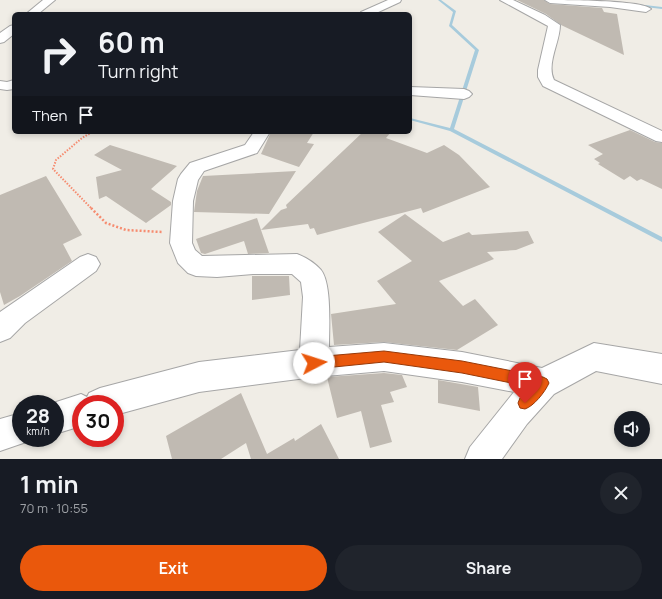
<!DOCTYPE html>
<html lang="en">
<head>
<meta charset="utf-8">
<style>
  :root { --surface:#171b24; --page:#20242c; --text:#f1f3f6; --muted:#9ea1a6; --accent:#ea580c }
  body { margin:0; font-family:Manrope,sans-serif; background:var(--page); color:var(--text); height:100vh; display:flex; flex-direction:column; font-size:15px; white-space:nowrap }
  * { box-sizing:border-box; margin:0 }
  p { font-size:13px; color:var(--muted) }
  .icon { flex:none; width:22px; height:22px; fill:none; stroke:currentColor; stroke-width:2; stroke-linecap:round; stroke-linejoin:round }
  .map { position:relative; height:459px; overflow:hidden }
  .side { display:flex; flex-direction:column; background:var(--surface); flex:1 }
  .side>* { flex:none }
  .top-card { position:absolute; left:12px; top:12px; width:400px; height:122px; border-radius:6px; box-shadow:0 2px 6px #0003; background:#171b24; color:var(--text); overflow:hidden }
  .controls { position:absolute; left:614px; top:411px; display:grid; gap:8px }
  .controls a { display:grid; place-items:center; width:36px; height:36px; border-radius:50%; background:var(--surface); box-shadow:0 2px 6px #0003; font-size:20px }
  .speed { position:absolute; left:12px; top:395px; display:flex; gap:8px; font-size:20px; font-weight:700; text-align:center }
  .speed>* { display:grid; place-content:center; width:52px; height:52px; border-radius:50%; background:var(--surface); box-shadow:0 2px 6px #0003; line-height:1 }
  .speed small { font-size:10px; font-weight:400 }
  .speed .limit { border:6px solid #d22; background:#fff; color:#111 }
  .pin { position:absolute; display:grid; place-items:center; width:34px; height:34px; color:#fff; margin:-41px -17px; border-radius:50% 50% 50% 0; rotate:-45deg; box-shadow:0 0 4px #0007 }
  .pin .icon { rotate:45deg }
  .me { position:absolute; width:44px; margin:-22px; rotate:85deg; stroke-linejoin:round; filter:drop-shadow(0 0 3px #0008) }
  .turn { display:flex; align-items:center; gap:14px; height:84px; padding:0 20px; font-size:18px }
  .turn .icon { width:52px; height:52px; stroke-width:2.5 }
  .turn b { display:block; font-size:28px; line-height:34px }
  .then { display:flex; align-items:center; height:38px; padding:0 20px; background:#0003; gap:8px; font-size:15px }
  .round { display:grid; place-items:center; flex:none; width:42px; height:42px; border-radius:21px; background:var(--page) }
  .head { display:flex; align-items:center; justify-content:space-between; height:68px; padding:0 20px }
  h1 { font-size:24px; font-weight:700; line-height:30px }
  .cta { display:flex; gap:8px; margin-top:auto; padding:8px 20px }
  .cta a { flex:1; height:46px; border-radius:24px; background:var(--accent); color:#fff; font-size:16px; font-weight:700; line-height:46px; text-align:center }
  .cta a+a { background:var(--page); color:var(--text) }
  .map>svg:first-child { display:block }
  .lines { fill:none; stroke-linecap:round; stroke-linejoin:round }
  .stream { fill:#a7cbdc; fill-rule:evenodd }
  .building { fill:#c0bab2 }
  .minor-casing { stroke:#a6a6a6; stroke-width:2 }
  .path-far1 { stroke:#f68c70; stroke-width:2; stroke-dasharray:1.5 1.5; stroke-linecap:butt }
  .path { stroke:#f68c70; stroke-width:2.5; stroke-dasharray:2 2; stroke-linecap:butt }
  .minor { fill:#fff; fill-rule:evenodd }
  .route { fill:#ea580c; stroke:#983908 }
</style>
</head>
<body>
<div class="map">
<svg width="662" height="459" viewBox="0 0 662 459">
  <rect width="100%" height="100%" fill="#f0ede6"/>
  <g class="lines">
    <path class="stream" d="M438,0H441L456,11L452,25L479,50L454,129L662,237V242L450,131L410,120V118L450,128L475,50L449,26L453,12Z
      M585,0H594L605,2L604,3Z
      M636,4L662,7V9L637,6Z"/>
  </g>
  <path class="building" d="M517,0H544L550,4L602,8L604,12L617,14L624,55L561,25L546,14Z
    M630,130L655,142L662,143V189L641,179L637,181L630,176L624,180L598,164L600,163L594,159L603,154L588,145Z
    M271,132H314L307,143L314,144L299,167L261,154Z
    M363,132H391L386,138L427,153L444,145L459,155L490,187L423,213L421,208L317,235L314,228L310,229L308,224L261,230L269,253L248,254L244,241L205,254L201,253L196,239L257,218L261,230L281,210L287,208L286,205Z
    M110,145L177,166L151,189L171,202V205L146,223L106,196L99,199L96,177L122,170L94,155Z
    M296,171L269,214L194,212L197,191L203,176Z
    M46,176L82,235L63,244L72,261L20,296L4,305L0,292V195Z
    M405,214L443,242L469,232L472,235L528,231L534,243L516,250L487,252L494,259L439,281L463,306L475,299L498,325L457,350L384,342L334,345L331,314L396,304L377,281L412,261L378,232Z
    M252,276H289L290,295L252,300Z
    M384,373L402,375L407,387L390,392L394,402L381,405L392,442L370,448L361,411L337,418L327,377Z
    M438,380L478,387L480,411L438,403Z
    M241,393L267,454L294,438L295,441L321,424L339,459H251L246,443L221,459H172L166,436Z"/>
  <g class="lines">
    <defs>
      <path id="minor" d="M43,0H55L38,14H26Z
        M388,0H401L400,2L374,14H360L361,12Z
        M500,0H513L545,15L560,25C560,42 546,64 554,80L662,131V142L656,141L543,86L538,77V70L548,26Z
        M545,0C562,0 643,0 651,9L646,12L610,7L550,3Z
        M14,25V34L4,42L0,43V33L10,26Z
        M14,80V89L7,90L0,89V81L7,82Z
        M410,87L464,89L469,91L472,94L469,97L464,99L410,95Z
        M254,132H270L257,153L204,171L198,180L193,201L192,243L195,250L202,256L297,254C305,257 315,263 321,270C332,284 329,329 329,347L384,343L462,352L542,368L594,343L662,354V384L596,371L554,394L527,424L502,459H465L470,447L514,392L462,382L384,371L314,377L199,392L115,415V404H81V426L55,434V404H50L81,394L87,397L89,393L100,388L199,362L300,350L303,297L301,282L292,274H253L217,277L196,276L188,273L178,263L170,243L173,201L178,179L181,174L190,163L245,145Z
        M88,254L96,257L100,264L96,271L25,323L10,338L0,342V312L80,257Z
        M21,413V438H33L32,440L0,451V419Z"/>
    </defs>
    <use href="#minor" class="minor-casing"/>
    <path class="path-far1" d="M92,132L82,138L56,160L53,169L92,209"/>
    <path class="path" d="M91,208L106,223L126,230L162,232"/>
    <use href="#minor" class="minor"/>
  </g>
  <path class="route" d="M384,351L462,361L543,377L547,379L549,383C545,392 534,406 525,409L520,408L518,403L520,398L531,387L462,373L384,362L314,369L310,367L308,363L310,358L314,357Z"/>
</svg>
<div class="controls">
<a><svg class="icon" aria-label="sound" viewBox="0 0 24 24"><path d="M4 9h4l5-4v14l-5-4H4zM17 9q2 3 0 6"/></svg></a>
</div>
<div class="speed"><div>28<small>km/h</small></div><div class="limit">30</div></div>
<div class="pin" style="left:525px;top:403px;background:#d93025"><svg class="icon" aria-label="arrive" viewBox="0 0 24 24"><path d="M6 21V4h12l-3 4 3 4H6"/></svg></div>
<svg class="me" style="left:314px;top:363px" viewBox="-20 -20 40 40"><circle r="19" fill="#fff"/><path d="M0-13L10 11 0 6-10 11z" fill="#ea580c"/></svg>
<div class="top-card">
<div class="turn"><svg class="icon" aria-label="right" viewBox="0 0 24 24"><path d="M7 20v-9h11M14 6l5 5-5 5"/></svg><div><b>60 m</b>Turn right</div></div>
<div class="then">Then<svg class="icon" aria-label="arrive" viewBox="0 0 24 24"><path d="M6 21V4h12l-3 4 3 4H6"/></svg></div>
</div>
</div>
<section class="side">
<div class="head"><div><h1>1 min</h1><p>70 m · 10:55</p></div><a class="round"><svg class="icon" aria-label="close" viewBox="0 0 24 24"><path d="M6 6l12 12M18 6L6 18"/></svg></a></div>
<div class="cta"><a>Exit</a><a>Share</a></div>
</section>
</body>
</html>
